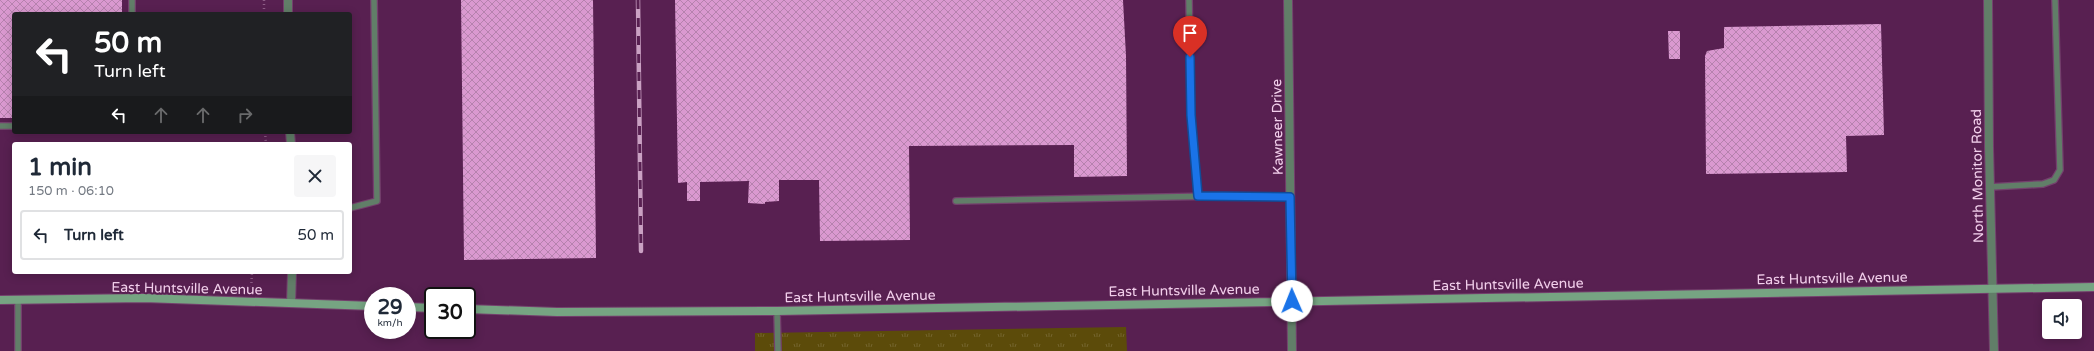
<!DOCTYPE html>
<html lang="en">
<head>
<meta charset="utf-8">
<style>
  :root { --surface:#fff; --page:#f6f6f7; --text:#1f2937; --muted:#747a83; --line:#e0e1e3 }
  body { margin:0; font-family:"Varela Round",sans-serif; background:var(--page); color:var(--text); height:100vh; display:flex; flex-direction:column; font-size:15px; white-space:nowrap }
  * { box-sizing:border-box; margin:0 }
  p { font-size:13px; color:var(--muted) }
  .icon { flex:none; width:22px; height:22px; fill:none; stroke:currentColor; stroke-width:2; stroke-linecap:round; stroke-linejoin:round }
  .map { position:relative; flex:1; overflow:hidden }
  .side { position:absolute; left:12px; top:142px; width:340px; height:132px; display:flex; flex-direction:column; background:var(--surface); border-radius:4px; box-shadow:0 2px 10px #0003 }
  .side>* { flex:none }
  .hud { position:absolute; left:12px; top:12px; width:340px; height:122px; border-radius:4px; box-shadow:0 2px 10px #0003; background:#202124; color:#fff; overflow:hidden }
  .controls { position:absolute; left:2042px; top:299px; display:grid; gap:8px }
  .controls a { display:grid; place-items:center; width:40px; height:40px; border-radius:4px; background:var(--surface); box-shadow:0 2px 10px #0003; font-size:20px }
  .speed { position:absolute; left:364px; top:287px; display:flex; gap:8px; font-size:20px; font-weight:700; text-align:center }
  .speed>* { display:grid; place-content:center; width:52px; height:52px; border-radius:50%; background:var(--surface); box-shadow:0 2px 10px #0003; line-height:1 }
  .speed small { font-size:10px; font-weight:400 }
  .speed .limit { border:2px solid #111; border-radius:6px; background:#fff; color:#111 }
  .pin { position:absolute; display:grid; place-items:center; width:34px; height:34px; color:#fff; margin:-41px -17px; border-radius:50% 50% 50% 0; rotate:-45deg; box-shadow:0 0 4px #0007 }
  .pin .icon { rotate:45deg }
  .me { position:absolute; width:44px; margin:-22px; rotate:359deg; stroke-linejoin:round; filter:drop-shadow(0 0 3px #0008) }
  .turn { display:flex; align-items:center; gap:14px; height:84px; padding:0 16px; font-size:18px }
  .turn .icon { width:52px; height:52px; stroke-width:2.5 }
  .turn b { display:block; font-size:28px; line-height:34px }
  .lanes { display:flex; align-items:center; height:38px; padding:0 16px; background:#0003; justify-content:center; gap:20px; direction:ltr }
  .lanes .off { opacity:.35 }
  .round { display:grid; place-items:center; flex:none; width:42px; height:42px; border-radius:4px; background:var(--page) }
  .head { display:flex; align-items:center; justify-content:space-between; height:68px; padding:0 16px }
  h1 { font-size:24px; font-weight:700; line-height:30px }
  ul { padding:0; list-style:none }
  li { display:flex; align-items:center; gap:12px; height:50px; margin:0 8px 6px; padding:0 8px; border:2px solid var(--line); border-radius:4px }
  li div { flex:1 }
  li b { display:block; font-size:15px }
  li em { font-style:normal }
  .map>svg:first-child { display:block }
  .park { fill:url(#park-tufts) }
  .building { fill:url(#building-cross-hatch) }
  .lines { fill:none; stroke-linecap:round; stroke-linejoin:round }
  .service-casing { stroke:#74406d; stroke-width:8 }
  .minor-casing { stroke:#74406d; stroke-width:10 }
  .secondary-casing { stroke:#74406d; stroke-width:10 }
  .path { stroke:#8d5c86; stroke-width:2.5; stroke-dasharray:1 3; stroke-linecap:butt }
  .service { stroke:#617e68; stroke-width:5.5 }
  .minor { stroke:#617e68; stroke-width:8 }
  .secondary { stroke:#76a482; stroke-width:8 }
  .rail-casing { stroke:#caa1c3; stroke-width:4.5 }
  .rail { stroke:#582051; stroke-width:3; stroke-dasharray:9; stroke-linecap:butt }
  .route-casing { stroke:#114b97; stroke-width:10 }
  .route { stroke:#1a73e8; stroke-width:7 }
  .labels { text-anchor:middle; stroke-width:4; stroke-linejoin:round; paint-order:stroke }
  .street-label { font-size:14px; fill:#f2cfeb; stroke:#582051 }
</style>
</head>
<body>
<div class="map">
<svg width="2094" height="351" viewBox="0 0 2094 351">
  <defs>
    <pattern id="park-tufts" width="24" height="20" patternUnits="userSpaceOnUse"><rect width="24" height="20" fill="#5c4b0a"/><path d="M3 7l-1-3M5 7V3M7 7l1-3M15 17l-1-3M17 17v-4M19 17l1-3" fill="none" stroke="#74642e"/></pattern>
    <pattern id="building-cross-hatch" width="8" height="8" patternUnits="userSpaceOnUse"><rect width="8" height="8" fill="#da99d0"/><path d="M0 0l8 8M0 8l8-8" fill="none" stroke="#b682ae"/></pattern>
  </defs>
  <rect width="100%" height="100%" fill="#582051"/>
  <path class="park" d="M1126,327L1127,351H755V333Z"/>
  <path class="building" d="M0,0H122V12L121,14H14V118H0Z
    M461,0H593L596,258L464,260Z
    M675,0H1123L1126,56L1127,176L1074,177V145L909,146L910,240L820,241L819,180H779V201L765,202V204L748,203L749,181L700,182V201H687V182L678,183Z
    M1881,24L1884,135L1846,136L1847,172L1706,174L1705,56L1707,51L1724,48V27Z
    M1668,31H1680V59H1669Z"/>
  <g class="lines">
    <defs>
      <path id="service" d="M132,0V14
        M1189,0L1191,115L1198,196
        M0,126H14
        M1990,187L2043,184L2054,180L2060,170L2055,0
        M956,201L1219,196L1290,197
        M350,208L377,201L374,0
        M18,299V351
        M777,311L778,351"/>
      <path id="minor" d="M288,0V14
        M1288,0L1292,351
        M1988,0L1989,147L1994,351
        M290,132L291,144
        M291,303L292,272"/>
      <path id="secondary" d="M0,300L144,298L373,306
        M407,307L433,308
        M467,309L557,312L777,311L2094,287"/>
    </defs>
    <use href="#service" class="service-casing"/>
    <use href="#minor" class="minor-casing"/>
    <use href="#secondary" class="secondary-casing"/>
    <path class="path" d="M264,0V14
      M265,132L266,144
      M251,291L252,272"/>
    <use href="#service" class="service"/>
    <use href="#minor" class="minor"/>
    <use href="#secondary" class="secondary"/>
    <defs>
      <path id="rail" d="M638,0L641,251"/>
    </defs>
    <use href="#rail" class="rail-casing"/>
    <use href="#rail" class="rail"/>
  </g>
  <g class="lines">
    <defs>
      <path id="route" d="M1190,57L1191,115L1198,196L1290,197L1292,301"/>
    </defs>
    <use href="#route" class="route-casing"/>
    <use href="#route" class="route"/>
  </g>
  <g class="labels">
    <g class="street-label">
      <text transform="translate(1277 127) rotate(-91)" y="5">Kawneer Drive</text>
      <text transform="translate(1977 176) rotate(-91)" y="5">North Monitor Road</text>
      <text transform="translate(1832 278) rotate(-1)" y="5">East Huntsville Avenue</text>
      <text transform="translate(1508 284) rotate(-1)" y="5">East Huntsville Avenue</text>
      <text transform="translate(187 288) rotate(1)" y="5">East Huntsville Avenue</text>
      <text transform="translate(1184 290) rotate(-1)" y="5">East Huntsville Avenue</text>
      <text transform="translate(860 296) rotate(-1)" y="5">East Huntsville Avenue</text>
    </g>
  </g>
</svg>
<div class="controls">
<a><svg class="icon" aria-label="sound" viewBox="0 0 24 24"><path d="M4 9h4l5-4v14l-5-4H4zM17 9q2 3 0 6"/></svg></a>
</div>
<div class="speed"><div>29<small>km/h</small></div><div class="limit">30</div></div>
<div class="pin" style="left:1190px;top:57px;background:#d93025"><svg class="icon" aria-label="arrive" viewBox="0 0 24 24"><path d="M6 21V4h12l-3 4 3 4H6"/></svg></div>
<svg class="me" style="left:1292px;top:301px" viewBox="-20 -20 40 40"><circle r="19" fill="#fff"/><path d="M0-13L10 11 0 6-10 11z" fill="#1a73e8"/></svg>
<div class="hud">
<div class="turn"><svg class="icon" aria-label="left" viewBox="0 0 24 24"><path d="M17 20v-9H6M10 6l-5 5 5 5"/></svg><div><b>50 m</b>Turn left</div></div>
<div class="lanes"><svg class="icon" aria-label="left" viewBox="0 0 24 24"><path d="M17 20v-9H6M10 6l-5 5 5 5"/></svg><svg class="icon off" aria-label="ahead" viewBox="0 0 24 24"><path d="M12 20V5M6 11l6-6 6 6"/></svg><svg class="icon off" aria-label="ahead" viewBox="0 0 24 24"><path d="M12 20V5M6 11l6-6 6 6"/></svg><svg class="icon off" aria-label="right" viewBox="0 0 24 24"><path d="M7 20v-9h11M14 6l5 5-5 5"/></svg></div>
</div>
<section class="side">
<div class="head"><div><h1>1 min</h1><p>150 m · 06:10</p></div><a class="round"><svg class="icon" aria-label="close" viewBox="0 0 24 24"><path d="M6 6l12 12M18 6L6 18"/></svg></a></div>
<ul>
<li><svg class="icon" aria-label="left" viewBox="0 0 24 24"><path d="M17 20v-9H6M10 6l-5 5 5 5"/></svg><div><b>Turn left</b></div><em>50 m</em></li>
</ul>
</section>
</div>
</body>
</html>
